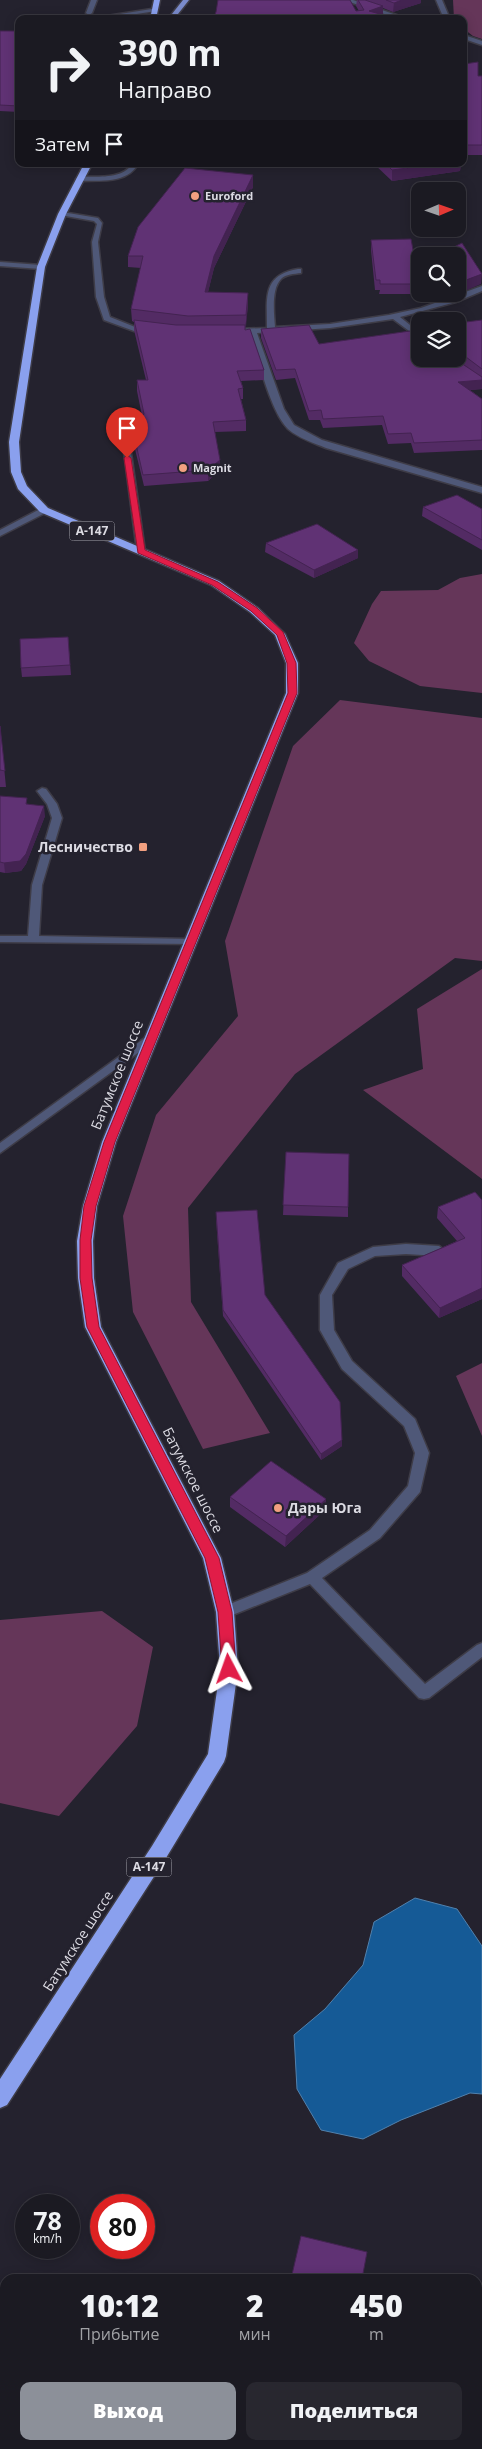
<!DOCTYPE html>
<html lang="ru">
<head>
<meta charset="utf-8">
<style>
  :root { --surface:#1b1a22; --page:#28272f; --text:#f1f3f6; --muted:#a0a1a5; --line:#393840; --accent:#8c9099 }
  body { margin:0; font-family:"Open Sans",sans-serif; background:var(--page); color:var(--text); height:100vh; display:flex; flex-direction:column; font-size:19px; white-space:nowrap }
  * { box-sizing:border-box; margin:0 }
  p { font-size:16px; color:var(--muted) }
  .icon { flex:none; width:28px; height:28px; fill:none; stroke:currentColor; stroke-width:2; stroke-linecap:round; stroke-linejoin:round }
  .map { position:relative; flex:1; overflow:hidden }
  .drawer { position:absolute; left:0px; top:2274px; width:482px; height:176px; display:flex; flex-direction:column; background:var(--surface); border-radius:15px 15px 0 0; box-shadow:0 2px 12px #0003,0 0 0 1px var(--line) }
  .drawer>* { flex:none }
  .guide { position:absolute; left:15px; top:15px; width:452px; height:152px; border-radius:10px; box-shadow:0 2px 12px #0003,0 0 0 1px var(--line); background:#1b1a22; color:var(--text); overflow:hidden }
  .needle { width:32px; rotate:88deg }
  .controls { position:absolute; left:411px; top:182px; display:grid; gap:10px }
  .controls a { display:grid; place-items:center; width:55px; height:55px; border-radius:10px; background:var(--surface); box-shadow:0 2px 12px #0003,0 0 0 1px var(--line); font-size:25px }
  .speed { position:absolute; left:15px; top:2194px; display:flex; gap:10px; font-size:25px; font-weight:700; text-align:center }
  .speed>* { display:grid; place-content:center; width:65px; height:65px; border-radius:50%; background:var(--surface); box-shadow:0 2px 12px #0003,0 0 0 1px var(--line); line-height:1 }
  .speed small { font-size:12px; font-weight:400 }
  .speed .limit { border:8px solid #d22; background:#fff; color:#111 }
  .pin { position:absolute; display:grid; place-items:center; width:42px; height:42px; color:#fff; margin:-51px -21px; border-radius:50% 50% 50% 0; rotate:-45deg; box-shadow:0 0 5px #0007 }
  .pin .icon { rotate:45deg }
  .me { position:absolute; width:55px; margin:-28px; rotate:356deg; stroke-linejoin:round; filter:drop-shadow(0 0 4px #0008) }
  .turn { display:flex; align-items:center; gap:18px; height:105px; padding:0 20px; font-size:22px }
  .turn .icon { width:65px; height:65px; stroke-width:2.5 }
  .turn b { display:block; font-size:35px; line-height:42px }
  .then { display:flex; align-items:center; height:48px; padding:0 20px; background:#0003; gap:10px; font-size:19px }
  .eta { display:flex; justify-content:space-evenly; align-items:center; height:85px; text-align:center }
  .eta b { font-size:30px; font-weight:800; line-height:35px }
  .action { display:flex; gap:10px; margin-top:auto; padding:10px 20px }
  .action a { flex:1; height:58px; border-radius:10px; background:var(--accent); color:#fff; font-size:20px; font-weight:800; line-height:58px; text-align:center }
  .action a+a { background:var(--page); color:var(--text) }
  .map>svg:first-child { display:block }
  .green { fill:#653659 }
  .water { fill:#155a96; stroke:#5181ad }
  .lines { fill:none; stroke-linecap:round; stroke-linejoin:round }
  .minor-casing { stroke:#3e3c47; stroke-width:3 }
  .major-casing { stroke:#3e3c47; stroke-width:3 }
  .highway-casing { stroke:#3e3c47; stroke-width:3 }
  .minor { fill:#4f5878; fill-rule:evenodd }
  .major { fill:#7a8bcc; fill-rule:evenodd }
  .highway { fill:#8aa0ee; fill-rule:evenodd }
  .wall { fill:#532b64 }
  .shaded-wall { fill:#432351 }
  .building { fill:#603274; stroke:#432351 }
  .route { fill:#e11d48; stroke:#92132f }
  .poi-dot { fill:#f2a080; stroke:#24222e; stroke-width:2 }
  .labels { text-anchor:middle; stroke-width:5; stroke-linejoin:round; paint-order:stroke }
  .far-poi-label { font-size:11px; font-weight:bold; fill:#dcdbe3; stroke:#24222e; text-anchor:start }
  .shield { fill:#24222e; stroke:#a5a4ad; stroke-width:1 }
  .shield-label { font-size:12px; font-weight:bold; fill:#dcdbe3 }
  .poi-label { font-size:14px; font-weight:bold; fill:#dcdbe3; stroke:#24222e; text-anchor:end }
  .street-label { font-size:14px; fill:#dcdbe3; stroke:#24222e }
</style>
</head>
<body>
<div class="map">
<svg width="482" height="2449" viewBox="0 0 482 2449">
  <rect width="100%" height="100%" fill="#24222e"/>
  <path class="green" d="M453,0H482V39L473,36L464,29V19H454Z
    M482,574V693L420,686L369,661L354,643L372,604L381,591L438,590L460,578Z
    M340,700L482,718V961L455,958L295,1074L188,1208L191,1302L270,1433L203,1449L133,1312L123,1216L156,1115L238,1016L225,941L293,746Z
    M482,969V1179L363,1090L423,1069L417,1009Z
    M482,1363V1436L456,1376Z
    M102,1611L153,1647L137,1726L59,1816L0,1803V1620Z"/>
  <path class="water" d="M415,1898L457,1909L482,1946V2094L470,2093L401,2120L363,2139L321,2130L297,2089L294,2035L325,2009L363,1965L374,1922Z"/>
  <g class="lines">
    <defs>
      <path id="minor" d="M91,0H97L92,13L89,15L86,13Z
        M344,0H353L408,19H399Z
        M436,0H442L450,19H444Z
        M158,8L156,11L104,19H88Z
        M464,35L482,41V45L464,39Z
        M132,164H138C127,184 100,180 79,181L76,179L79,177C96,176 122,180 132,164Z
        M62,212L98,218L102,223L98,242L104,297L110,317L135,327H153V331H134L104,320L96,297L92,242L97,224L94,221L60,215V213Z
        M0,262L41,265L45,267L41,269L0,266Z
        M298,269H301V273C294,274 286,274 281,279C271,289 274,314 275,327L330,324L389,315L421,308L482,286V291L456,302L400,317L420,333V339L393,319L330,328L257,333L284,409L294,425L322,440L482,487V493L326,448C314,443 298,438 288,429C270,411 258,358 250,333H235L231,331L235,329L267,328C267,298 262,275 298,269Z
        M122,437L129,439L145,551L141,554L137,551Z
        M44,507L48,510L47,512L0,536V530Z
        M42,788L46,789L57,804L62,818L42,885L39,936L191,939L196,942L195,944L0,942V936H28L32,885L52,818L47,804L37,791Z
        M153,1032L157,1033L159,1036L157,1039L0,1153V1143Z
        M406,1244L439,1246L445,1251L439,1256L406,1254L375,1256L348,1269L332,1295L334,1330L352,1361L415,1419L429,1453L420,1492L380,1538L322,1578L425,1684L477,1645L482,1643V1657L429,1698L424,1699L419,1698L310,1584L225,1618L220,1616L218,1612L220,1608L307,1573L370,1530L408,1486L415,1453L404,1426L342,1369L320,1330V1295L338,1263L373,1247Z"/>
      <path id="major" d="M183,0H189L174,19H168Z"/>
      <path id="highway" d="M154,0H160L156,19H150Z
        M84,164H92L66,214L45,267L19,442L21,472L27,486L48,508L219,581L258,608L285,634L298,663V693L116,1142L97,1206L93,1241L94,1278L101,1327L221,1558L234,1612L238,1669L226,1756L224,1762L166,1858L7,2105L0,2108V2079L152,1846L208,1754L220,1669L216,1612L203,1558L85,1327L78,1278L77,1241L83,1206L102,1142L286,693V663L275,635L250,612L211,585L40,512L18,489L11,472L9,442L37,267L58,214Z"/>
    </defs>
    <use href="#minor" class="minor-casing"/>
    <use href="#major" class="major-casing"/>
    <use href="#highway" class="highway-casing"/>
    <use href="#minor" class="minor"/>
    <use href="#major" class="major"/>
    <use href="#highway" class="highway"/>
  </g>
  <path class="wall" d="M357,0H421V3L393,12L383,8V14L216,12L356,11H359L356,6Z
    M0,31H19V112L0,111Z
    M464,64L478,76H482V155H464Z
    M374,164H461L460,171L392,181Z
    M253,175V187L214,268L208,292L248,293V305L245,330L264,370V380L241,381L243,388V399H241L246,420V431L215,432L220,470L208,481L144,486L133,441V431L142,416L137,391V380H146L134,330V322L132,321L131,309L141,268L128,267V256Z
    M371,240L416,266L420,264V294H457H379L380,290H375L371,250Z
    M482,320V389L470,390L482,399V450L414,453L411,443L388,444L382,425L323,428L320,420H309L295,378L276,380L261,338V329L319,344L420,359H458V323Z
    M423,507L482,509V550L422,516Z
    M266,543L358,558L314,578L265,552Z
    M68,637L71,675L22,677L21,668Z
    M0,726L6,787H0Z
    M0,796L28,804L45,816L26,864L21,871L5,873L0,872Z
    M286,1152L348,1207V1217L283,1215Z
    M482,1200V1299L439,1318L402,1276V1265L457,1241L437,1218L438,1207Z
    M216,1218L265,1295L342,1446L321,1460L223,1316Z
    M230,1497L326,1499V1509L285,1547L230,1507Z"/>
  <path class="shaded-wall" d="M402,0H421V3L393,12L394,3Z
    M383,6V16L369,11Z
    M438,164H461L460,171L392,181V170Z
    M253,175V187L214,268L205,304V292L214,256Z
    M482,274L481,284L458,294V283Z
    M248,293V305L246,327V315Z
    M482,380V389L457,391L458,382Z
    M220,460V470L208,481V470Z
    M358,550V558L314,578V570Z
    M44,806L45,816L26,864L21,871L5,873L4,863Z
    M482,1288V1299L439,1318L440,1308Z
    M342,1440V1446L321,1460V1454Z
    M326,1499V1509L285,1547L286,1536Z"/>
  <path class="building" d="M218,0H350L356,11L364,10L358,0H365L383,6L369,11L398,19H213L216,12Z
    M386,0H402L394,3Z
    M0,31H19V106L0,105Z
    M478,62V76H482V145H464V64Z
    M386,164H438L392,170Z
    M185,168L253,175L214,256L205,292L248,293L246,315L188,316L131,309L143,256H128L138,227Z
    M411,239L416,266L420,264V284H380V280H376L371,240Z
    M462,243L482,274L458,283V256H436Z
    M134,320L176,325H245V330L250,329L264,370L237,371L243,388L238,389L246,420L213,422L220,460L208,470L143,475L133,431L144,414L137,380H148Z
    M482,320V369L458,351V323Z
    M309,325L319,344L417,330L420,331V359H455L482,377V380L458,382L482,399V440L414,443L411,433L388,434L383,416L323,419L321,410L309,411L295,369L276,370L261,329Z
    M457,495L482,509V540L423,507Z
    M317,524L358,550L314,570L266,543Z
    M68,637L70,665L21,668L20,639Z
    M0,726L5,771L0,770Z
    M0,796L27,798L26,804L44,806L26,854L20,861L4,863L0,862Z
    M286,1152L349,1154L348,1207L283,1205Z
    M475,1192L482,1200V1288L440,1308L402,1265L465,1238L438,1207Z
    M257,1210L265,1295L340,1402L342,1440L321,1454L223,1310L216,1212Z
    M271,1461L326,1499L286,1536L230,1497Z
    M301,2236L367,2252L362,2279H291Z
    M182,2445H254L253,2449H181Z"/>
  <path class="route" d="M127,455L131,458L145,550L218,582L257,608L283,632L296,663L297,693L115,1142L96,1206L91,1240L92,1278L99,1327L219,1558L232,1612L236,1669L234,1673H224L222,1669L218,1612L205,1558L87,1327L80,1278V1240L84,1206L104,1142L288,693L287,663L277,635L251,611L212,585L138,553L124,458Z"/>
  <g class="poi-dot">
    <circle cx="195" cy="196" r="5"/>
    <circle cx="183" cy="468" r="5"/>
    <rect x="138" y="842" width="10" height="10" rx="2.5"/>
    <circle cx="278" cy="1508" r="5"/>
  </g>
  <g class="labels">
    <g class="far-poi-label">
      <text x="205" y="200">Euroford</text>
      <text x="193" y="472">Magnit</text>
    </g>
    <g class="shield">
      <rect x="69.5" y="521.5" width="45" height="19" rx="4"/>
      <rect x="126.5" y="1857.5" width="45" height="19" rx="4"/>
    </g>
    <g class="shield-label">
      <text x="92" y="535">А-147</text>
      <text x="149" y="1871">А-147</text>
    </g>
    <g class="poi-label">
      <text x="133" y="852">Лесничество</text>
      <text x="288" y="1513" text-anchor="start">Дары Юга</text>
    </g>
    <g class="street-label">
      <text transform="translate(117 1075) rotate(-68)" y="5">Батумское шоссе</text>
      <text transform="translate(193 1480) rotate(63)" y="5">Батумское шоссе</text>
      <text transform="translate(78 1941) rotate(-57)" y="5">Батумское шоссе</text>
    </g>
  </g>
</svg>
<div class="controls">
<a><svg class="needle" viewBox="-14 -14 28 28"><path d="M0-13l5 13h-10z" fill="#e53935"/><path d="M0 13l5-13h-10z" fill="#a0a1a5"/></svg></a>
<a><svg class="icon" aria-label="search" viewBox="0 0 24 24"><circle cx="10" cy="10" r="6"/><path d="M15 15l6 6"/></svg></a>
<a><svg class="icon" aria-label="layers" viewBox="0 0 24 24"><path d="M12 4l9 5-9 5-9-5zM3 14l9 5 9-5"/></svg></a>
</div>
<div class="speed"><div>78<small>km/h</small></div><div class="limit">80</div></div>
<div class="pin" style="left:127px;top:458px;background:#d93025"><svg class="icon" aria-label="arrive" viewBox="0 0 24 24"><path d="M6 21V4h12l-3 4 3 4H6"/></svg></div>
<svg class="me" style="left:229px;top:1669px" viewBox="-20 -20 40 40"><path d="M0-17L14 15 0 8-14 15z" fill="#e11d48" stroke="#fff" stroke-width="4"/></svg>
<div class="guide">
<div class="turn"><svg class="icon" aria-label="right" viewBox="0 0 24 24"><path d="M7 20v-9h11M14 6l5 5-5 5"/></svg><div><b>390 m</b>Направо</div></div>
<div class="then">Затем<svg class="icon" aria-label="arrive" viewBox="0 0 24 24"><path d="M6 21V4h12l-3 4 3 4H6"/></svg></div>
</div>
<section class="drawer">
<div class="eta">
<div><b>10:12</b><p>Прибытие</p></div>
<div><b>2</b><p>мин</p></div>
<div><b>450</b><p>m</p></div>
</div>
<div class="action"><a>Выход</a><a>Поделиться</a></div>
</section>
</div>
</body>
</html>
